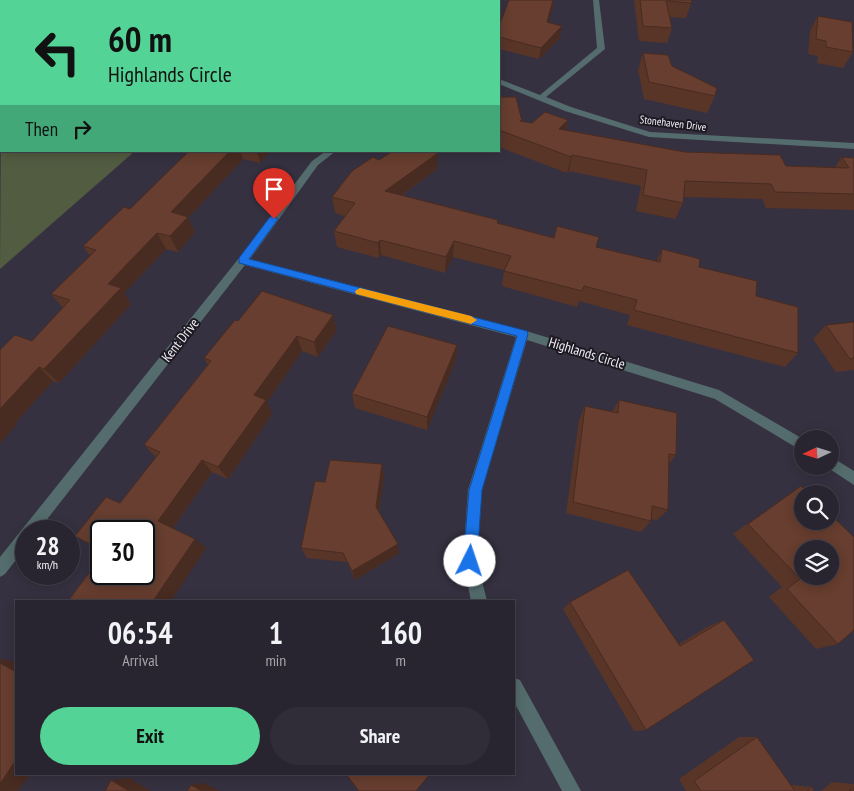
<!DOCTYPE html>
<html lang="en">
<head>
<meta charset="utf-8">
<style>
  :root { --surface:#282530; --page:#302d38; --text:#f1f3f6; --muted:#a5a5ab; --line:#44424c; --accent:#53d396 }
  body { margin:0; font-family:"PT Sans Narrow",sans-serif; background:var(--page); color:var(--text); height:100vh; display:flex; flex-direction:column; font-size:19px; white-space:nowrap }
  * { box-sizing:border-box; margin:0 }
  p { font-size:16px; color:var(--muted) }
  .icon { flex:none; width:28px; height:28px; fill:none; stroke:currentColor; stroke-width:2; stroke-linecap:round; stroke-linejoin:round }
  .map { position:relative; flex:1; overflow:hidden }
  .details { position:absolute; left:15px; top:600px; width:500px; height:175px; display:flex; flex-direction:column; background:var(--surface); border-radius:0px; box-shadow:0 2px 12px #0003,0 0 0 1px var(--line) }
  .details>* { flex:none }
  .hud { position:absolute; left:0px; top:0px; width:500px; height:152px; box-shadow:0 2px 12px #0003,0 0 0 1px var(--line); background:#53d396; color:#111; overflow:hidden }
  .needle { width:32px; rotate:266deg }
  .tools { position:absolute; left:794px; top:430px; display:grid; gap:10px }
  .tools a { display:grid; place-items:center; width:45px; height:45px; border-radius:50%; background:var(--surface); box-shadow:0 2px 12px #0003,0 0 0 1px var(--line); font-size:25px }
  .speed { position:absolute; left:15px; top:520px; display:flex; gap:10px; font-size:25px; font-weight:700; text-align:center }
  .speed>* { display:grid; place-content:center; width:65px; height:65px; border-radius:50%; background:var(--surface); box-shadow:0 2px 12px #0003,0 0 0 1px var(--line); line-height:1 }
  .speed small { font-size:12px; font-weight:400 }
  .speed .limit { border:2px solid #111; border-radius:8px; background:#fff; color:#111 }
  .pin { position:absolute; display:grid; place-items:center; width:42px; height:42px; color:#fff; margin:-51px -21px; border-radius:50% 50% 50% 0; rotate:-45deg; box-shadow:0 0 5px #0007 }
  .pin .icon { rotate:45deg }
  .me { position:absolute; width:55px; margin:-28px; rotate:4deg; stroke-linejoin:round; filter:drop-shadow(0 0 4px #0008) }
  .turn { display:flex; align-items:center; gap:18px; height:105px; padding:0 25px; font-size:22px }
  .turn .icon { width:65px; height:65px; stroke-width:2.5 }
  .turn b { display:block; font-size:35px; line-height:42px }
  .then { display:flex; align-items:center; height:48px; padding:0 25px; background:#0003; gap:10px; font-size:19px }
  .eta { display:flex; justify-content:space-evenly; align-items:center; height:85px; text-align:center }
  .eta b { font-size:30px; font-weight:800; line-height:35px }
  .action { display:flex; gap:10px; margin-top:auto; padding:10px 25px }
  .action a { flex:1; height:58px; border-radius:30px; background:var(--accent); color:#111; font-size:20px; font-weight:800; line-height:58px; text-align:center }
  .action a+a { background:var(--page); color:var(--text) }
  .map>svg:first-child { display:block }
  .green { fill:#525c41 }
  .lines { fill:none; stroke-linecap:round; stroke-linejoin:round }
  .minor { fill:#546c6d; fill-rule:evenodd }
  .wall { fill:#593528 }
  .shaded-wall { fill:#482b21 }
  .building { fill:#673e2f; stroke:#482b21; fill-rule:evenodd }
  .route { fill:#1a73e8; stroke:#114b97 }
  .slow { fill:#f59e0b }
  .labels { text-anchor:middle; stroke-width:4; stroke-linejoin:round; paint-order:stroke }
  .far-street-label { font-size:11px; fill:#f2eff9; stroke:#1d1a21 }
  .street-label { font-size:14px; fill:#f2eff9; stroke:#1d1a21 }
</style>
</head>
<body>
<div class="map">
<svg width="854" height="791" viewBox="0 0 854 791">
  <rect width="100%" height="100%" fill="#363140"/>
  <path class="green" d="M1,109V151H135L0,269Z"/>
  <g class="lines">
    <path class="minor" d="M593,0H599L605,49L546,97L571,107L650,132L854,143V149L649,137L565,111L499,84V79L540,95L597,48Z
      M0,7H1V11H0Z
      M326,151H336L318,165L250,259L523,330L719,390L803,439L802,451L715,399L527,340L482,490L477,561L487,601H471L463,561L468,490L516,337L245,265L38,531H26V547L5,574L0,577V557L239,258L312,161Z
      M830,456L854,471V485L825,466H830Z
      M514,678L520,680L581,791H562L514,702Z"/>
  </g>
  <path class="wall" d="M201,0H318L317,1H202Z
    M634,0H692L686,18L670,17L672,28L667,43L639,41Z
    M553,6L548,22L560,38L539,59L499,49V26Z
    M818,16L853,52L843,68L817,63L818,56L808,54L810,31Z
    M643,53L672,66L715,96L707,113L644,99L638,70Z
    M499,97L522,122L532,123L568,120L566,130L685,152L786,166L835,167L842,157L854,158V210L766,208L762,199L683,197V203L675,219L636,211L641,186L569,171L567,173L499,147Z
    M189,151H271L260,163L243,159L188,218L195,232L178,252L166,249L124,293L131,304L59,383L53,381L16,422L17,424L0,443L32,341L63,308L51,294L90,256L83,246L130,209Z
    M379,160L437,169L402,195L498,220V223L554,238L656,262L662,249L699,267L756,296L798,353L785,367L627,325L630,315L579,301L577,307L502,286L504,270L453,257L445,273L381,255L379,258L337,247L334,231L345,216L335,213L332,197Z
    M333,315L336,331L318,357L302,351L267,402L272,414L228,479L212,472L173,528L206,548L144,574L101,531V551L75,536L120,503L156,457L144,445L208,365L204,358L238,321Z
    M854,322V370L836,372L813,339L826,325Z
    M457,345L456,360L427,430L355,408L352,394Z
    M619,400L676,455L669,464L668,510L657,520L651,519V521L641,532L566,513L579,420L585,406L612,412Z
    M382,464L384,476L379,513L399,553L355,580L347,562L307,558L301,548L325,482Z
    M801,486L838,644L816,649L769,597L782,587L733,534Z
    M570,602L679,644L709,626L724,620L646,730L634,731L563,609Z
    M739,737H757L791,785L812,787L814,791H686L679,779Z
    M832,782L854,784V791H821Z"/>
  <path class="shaded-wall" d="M311,0H318L317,1H311Z
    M553,0V6L545,33L547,22Z
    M562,26L560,38L539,59L541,48Z
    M568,120L564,136L559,129Z
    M230,151H240L243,159L188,218L195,232L178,252L170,236L171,212Z
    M257,151H271L260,163Z
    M438,153L437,169L386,206L385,191Z
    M572,155L569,171L567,173L571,157Z
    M157,233L166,249L124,293L131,304L59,383L44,369L108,284Z
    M380,240L381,255L379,258L378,243Z
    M454,241L453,257L445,273L446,257Z
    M333,315L336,331L318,357L314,342Z
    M297,336L302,351L267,402L272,414L228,479L218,467L254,395Z
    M457,345L456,360L427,430V417Z
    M39,367L53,381L16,422L17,424L0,443V409Z
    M202,460L212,472L170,532L158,521Z
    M382,464L384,476L378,518L376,507Z
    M195,539L206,548L171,601H153Z
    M398,544L399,553L355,580L352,571Z
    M0,659L12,661L16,664V672L0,663Z
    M16,760V774H30L18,791H0V784Z
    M129,778L151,791H129L111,780Z
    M204,783L220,791H202L191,785Z"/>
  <path class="building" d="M402,0H443L442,1H402Z
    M509,0H553L547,22L562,26L541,48L499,37V26Z
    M640,0H692L691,3L666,1L672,28L643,26Z
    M818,16L852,22L853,52L826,47V41L816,39Z
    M643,53L668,55L672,66L717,88L715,96L649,82Z
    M499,97H516L522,121H520L532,123L545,112L568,120L559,129L685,152L780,155L786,166L849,168L842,157L854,158V194L775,192L771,184L685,181L683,203L643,195L647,170L572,155L571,157L499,130Z
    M189,151H230L171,212L188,217L170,236L157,233L108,284L121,288L44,369L39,367L0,409V350L15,335L32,341L70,300L51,294L96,250L83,246L124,207L130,209Z
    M393,151H435L438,153L385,191L498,220L497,223L554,238L557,226L599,237L596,247L660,262L662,249L700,259L699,267L757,281L756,296L798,307V353L634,310L637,300L584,286L582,291L504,271L511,256L454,241L446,257L380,240L378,243L334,231L355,203L332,197L352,171L373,157L379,160Z
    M262,291L333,315L314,342L297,336L254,395L266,400L218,467L202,460L158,521L195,539L153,601H68L101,557V574H144V531H101V550L75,536L106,497L120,503L160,452L144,445L211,361L204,358L235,320L238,321Z
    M854,322V358L850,359L826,325Z
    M388,326L457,345L427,417L352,394Z
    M619,400L677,413L676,455L669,454L668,510L652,506L651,521L573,502L585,406L618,413Z
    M330,460L382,464L376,507L398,544L352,571L343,553L301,548L315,481L325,482Z
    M801,486L809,494H802V521H830V514L854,537V630L838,644L787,589L800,579L748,524ZM802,549H830V576H802Z
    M628,570L680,646L724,620L754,660L646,730L570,602Z
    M0,663L16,672V760L0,784Z
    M757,737L795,791H701L694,781Z
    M346,774H430L416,791H359Z
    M111,780L129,791H105Z
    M191,785L202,791H187Z
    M812,787L814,791H807Z
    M854,788V791H849Z"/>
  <path class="route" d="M274,216L278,219L249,259L527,331L528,334L482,490L477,561L475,566L470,568L465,566L463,561L469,490L517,336L239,263V258L270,217Z"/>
  <path class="slow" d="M360,288L471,316L477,320L471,324L356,294L355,291Z"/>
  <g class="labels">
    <g class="far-street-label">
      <text transform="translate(673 123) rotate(7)" y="4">Stonehaven Drive</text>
    </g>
    <g class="street-label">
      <text transform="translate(180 340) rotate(-52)" y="5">Kent Drive</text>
      <text transform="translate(587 353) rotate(17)" y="5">Highlands Circle</text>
    </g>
  </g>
</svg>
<div class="tools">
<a><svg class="needle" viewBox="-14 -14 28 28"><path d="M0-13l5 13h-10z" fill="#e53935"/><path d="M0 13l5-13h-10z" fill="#a5a5ab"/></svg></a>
<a><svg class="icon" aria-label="search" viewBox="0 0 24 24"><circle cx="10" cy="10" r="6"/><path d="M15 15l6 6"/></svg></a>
<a><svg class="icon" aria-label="layers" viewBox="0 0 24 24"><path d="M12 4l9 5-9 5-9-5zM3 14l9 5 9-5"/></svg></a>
</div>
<div class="speed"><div>28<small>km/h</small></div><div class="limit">30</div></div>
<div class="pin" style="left:274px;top:219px;background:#d93025"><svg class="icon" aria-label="arrive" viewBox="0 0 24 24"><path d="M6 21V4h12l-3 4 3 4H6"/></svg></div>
<svg class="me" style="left:470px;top:561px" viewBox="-20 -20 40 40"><circle r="19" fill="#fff"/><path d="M0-13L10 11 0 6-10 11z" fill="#1a73e8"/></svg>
<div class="hud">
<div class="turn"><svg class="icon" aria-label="left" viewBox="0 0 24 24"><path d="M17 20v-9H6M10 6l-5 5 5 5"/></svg><div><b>60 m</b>Highlands Circle</div></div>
<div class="then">Then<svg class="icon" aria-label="right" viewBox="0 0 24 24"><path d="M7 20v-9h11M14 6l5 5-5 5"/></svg></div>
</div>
<section class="details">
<div class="eta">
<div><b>06:54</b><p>Arrival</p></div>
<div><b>1</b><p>min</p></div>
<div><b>160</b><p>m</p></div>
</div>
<div class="action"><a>Exit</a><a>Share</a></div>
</section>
</div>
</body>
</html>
